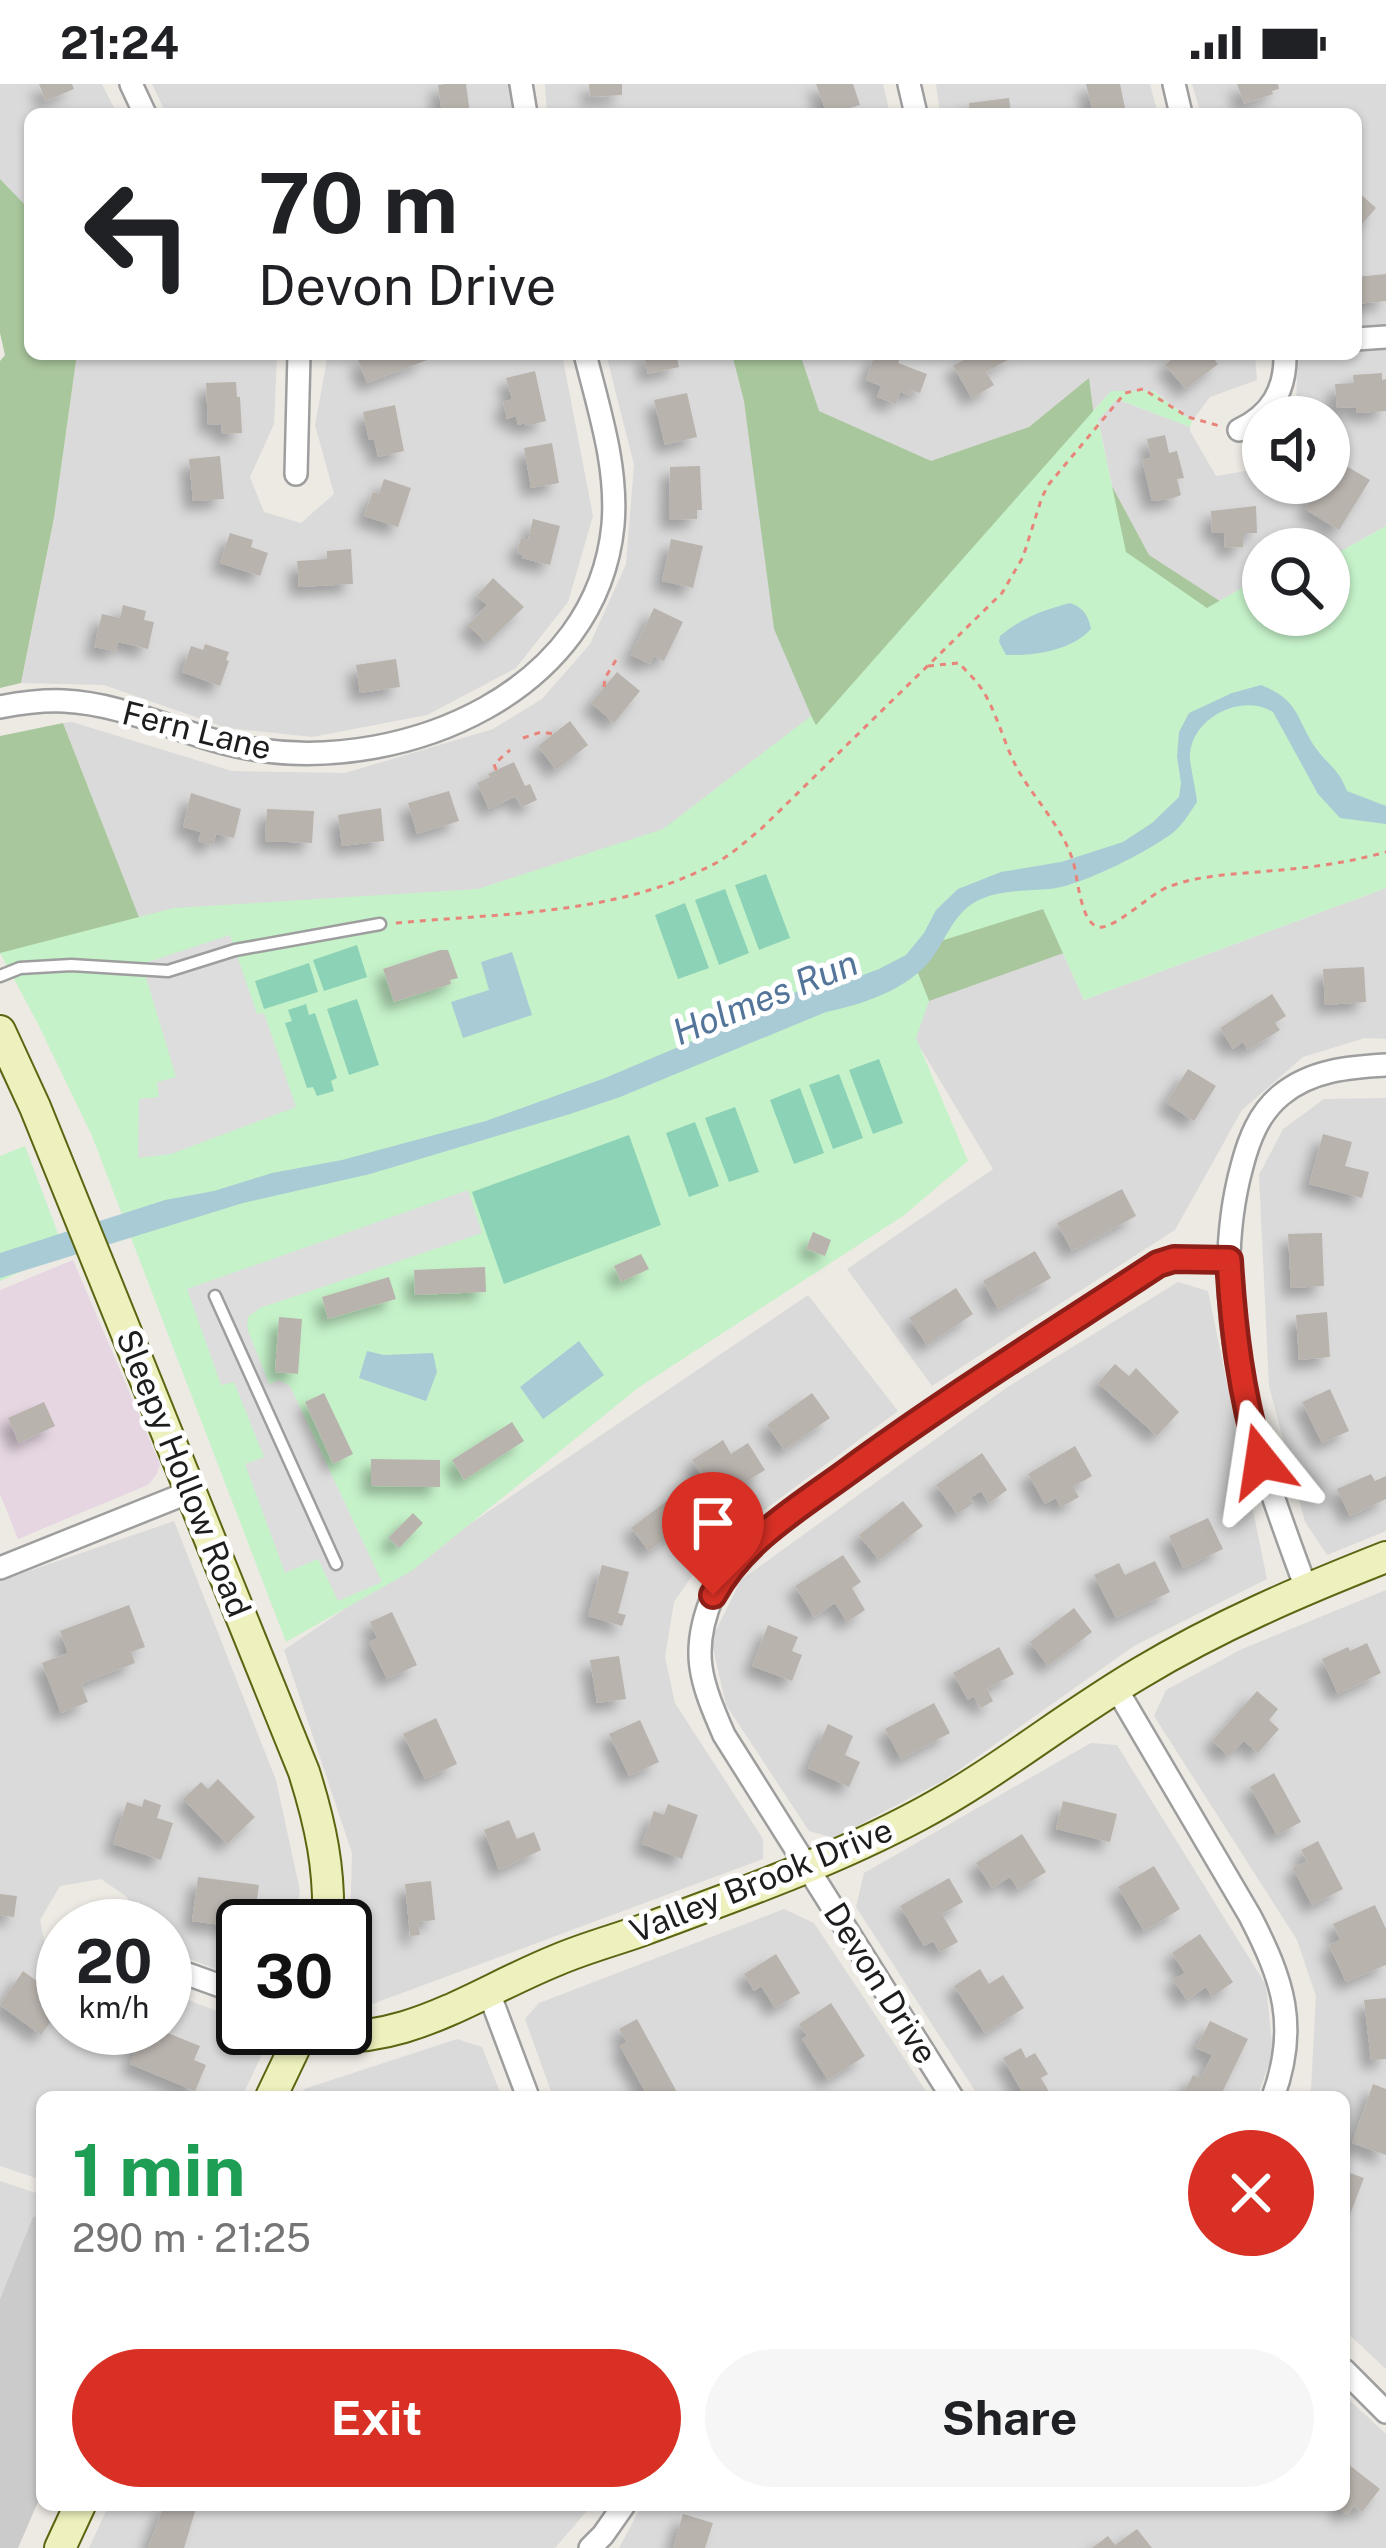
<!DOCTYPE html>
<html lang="en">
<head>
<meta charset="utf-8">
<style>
  :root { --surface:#fff; --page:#f6f6f6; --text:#202124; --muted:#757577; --accent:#d93025 }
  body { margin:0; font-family:"Public Sans",sans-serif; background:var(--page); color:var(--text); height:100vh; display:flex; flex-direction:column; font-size:45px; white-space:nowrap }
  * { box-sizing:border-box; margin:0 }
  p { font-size:39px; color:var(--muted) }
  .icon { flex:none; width:66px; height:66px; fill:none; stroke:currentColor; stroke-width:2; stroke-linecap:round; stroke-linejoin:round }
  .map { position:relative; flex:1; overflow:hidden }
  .panel { position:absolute; left:36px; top:2007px; width:1314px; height:420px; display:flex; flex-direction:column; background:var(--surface); border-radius:18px; box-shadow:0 3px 9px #0004 }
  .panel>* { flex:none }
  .hud { position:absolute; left:24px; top:24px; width:1338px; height:252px; border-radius:18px; box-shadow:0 3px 9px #0004; background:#fff; color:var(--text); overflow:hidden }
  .buttons { position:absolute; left:1242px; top:312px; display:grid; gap:24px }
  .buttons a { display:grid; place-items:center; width:108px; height:108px; border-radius:50%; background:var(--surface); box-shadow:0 3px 9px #0004; font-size:60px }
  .speed { position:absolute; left:36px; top:1815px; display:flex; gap:24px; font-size:60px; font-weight:700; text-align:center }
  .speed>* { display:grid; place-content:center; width:156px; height:156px; border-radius:50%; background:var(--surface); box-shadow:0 3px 9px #0004; line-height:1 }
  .speed small { font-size:30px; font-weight:400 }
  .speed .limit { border:6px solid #111; border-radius:18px; background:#fff; color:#111 }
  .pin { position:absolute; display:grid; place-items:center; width:102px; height:102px; color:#fff; margin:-123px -51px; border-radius:50% 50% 50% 0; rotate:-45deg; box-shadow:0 0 12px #0007 }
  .pin .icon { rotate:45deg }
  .me { position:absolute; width:132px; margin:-66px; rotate:345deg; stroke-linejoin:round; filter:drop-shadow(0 0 9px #0008) }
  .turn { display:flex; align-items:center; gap:42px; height:252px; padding:0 36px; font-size:54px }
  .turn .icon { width:156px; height:156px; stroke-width:2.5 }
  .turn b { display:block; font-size:84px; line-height:102px }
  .round { display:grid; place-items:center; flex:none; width:126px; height:126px; border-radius:63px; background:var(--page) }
  .head { display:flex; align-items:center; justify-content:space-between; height:204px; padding:0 36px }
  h1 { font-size:72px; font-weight:700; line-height:90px; color:#1e9e55 }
  .action { display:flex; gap:24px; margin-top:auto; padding:24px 36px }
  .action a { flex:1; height:138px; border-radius:72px; background:var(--accent); color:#fff; font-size:48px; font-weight:700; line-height:138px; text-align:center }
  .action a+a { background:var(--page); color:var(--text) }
  .status { display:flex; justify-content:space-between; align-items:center; height:84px; padding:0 60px; background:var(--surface); direction:ltr }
  .status svg { height:33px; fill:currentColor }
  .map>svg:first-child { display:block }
  .residential { fill:#dbdada }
  .industrial { fill:#e5d6e2 }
  .religious { fill:#cbcbcb }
  .forest { fill:#a9c79d }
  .park { fill:#c5f2c9 }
  .pitch { fill:#8bd2b7 }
  .parking { fill:#ddd }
  .water { fill:#a9cbd5 }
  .building { fill:#b9b3ad; filter:url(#shadow) }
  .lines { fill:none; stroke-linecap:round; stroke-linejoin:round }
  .lane-casing { stroke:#9e9e9e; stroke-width:15 }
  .street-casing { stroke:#9e9e9e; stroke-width:26 }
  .secondary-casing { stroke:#5c6512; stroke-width:34 }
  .path { stroke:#e8857a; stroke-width:3; stroke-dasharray:6 6; stroke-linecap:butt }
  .lane { stroke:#fff; stroke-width:10 }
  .street { stroke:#fff; stroke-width:21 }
  .secondary { stroke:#eef1bd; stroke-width:30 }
  .route-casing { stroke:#8d1f18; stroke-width:30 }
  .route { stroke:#d93025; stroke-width:21 }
  .labels { text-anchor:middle; stroke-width:10; stroke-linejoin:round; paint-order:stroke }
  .street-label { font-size:33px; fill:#1d1d1d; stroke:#fff }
  .water-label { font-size:36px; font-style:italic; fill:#527599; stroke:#fff }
</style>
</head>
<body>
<div class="status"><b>21:24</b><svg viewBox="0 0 49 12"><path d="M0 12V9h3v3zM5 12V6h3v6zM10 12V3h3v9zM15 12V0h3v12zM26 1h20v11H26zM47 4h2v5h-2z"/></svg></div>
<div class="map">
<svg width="1386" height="2464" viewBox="0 0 1386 2464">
  <defs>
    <filter id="shadow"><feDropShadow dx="-9" dy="9" stdDeviation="6" flood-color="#0004"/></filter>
  </defs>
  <rect width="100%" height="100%" fill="#edeae4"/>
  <path class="residential" d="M0,0H102L117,30H30V126L0,95Z
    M152,0H509L513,30H166Z
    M545,0H883L890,30H547Z
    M936,0H1150L1158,30H940Z
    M1192,0H1386V442L1329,474V465H1263V492L1207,524L1126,468L1098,335L1117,315L1190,343V347L1216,392L1263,384V399H1329V333H1290L1296,320L1298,270H1356V30H1201Z
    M77,270H277L274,340L250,393L264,428L301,439L334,410L315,341L328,270H562L593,432L568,518L516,584L427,631L312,653L227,644L104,601L21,599L54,434Z
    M606,270H1255L1257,296L1210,313L1192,337L1154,307H1111L692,781L146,851L63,639L72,638L232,687L345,689L493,645L542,615L590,560L626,480L634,381Z
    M1386,804V955L1365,954L1303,973L1242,1026L1175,1146L932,1302L847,1185L993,1085L870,880L1043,825L1084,916Z
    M1386,1014V1447L1327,1471L1305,1438L1269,1302L1259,1091L1283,1045L1324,1015Z
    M1178,1198L1208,1207L1267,1495L1134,1562L946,1695L834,1754L809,1747L726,1621L711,1556L741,1496L1006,1304Z
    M808,1211L898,1327L710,1466L674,1518L665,1573L675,1619L763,1755V1775L359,1925L348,1905L352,1769L284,1566Z
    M174,1437L276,1696L300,1807L294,1842H243V1896L165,1865V1842H140L127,1813L101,1795L60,1802L40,1836L46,1865L63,1881V1944H165V1907L243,1937V1944H253L264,1966L242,2013H42V2096L0,2082V1497Z
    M1386,1506V2285L1344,2246V2013H1307L1311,2005L1316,1912L1297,1856L1154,1632L1166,1606L1242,1565Z
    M1091,1659L1117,1661L1266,1901L1273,1969L1257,2013H979L856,1823L864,1789Z
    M784,1825L814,1839L930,2013H553L525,1935L539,1919Z
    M457,1955L482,1963L502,2013H300L304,2005Z
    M0,2097L42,2111V2132L33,2134L0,2215Z
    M1344,2311L1386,2350V2464H619L642,2421H1344Z
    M109,2421H592L555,2464H89Z"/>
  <path class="industrial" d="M73,1176L160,1380L157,1390L148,1401L18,1455L0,1410V1206Z"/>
  <path class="religious" d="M42,2132V2409L18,2464H0V2215L33,2133Z"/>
  <path class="forest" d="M0,95L30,126V270H77L54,434L21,599L0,604V277L5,271L0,249Z
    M732,270H800L819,327L931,377L1029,343L1089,294L1100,380L1149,471L1226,521L1263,531H1329V470L1386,455V754L929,917L862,750L774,545L744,317Z
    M63,639L146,851L0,870V652Z"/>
  <path class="park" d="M1111,307H1153L1192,337L1190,343L1117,315L1098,336L1126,468L1207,524L1263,492V531H1329V474L1386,442V804L1084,916L1043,825L909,867L929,917L916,954L968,1077L903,1132L638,1304L413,1486L286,1558L92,1052L37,938L0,869L174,824L478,805L663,745L811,632L816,641Z
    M25,1062L65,1168L0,1197V1072Z"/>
  <path class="pitch" d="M766,790L790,854L759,866L735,801Z
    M725,805L749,869L719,881L695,816Z
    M685,819L709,884L678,895L655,831Z
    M357,861L367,893L324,907L313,876Z
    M309,879L318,908L264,925L255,897Z
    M357,915L379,981L349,991L327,925Z
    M306,920L309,931L315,929L337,994L331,997L334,1007L317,1012L313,1003L307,1004L285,939L292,937L288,926Z
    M879,975L903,1039L873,1050L849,986Z
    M839,990L863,1054L833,1065L809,1001Z
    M800,1004L824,1069L794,1080L770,1016Z
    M735,1023L759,1088L729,1098L705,1034Z
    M695,1038L719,1102L689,1113L666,1049Z
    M629,1051L661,1141L504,1200L472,1108Z"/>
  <path class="parking" d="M230,851L257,930L264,929L296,1023L171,1070L138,1074L139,1015L159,1013L157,998L176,993L142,880Z
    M468,1106L482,1149L260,1224L248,1233L247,1244L269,1300L279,1296L290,1302L382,1498L338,1517L318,1475L285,1489L245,1380L264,1373L234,1298L221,1301L187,1205Z"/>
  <path class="water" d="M1070,519C1084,524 1088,531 1091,545C1071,567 1033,572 1006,571L999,558L1000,552C1022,534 1043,526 1070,519Z
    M1261,601C1303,618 1295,637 1318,667C1331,684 1338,684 1347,707L1386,722V740L1340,734L1318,710L1273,628C1243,609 1194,632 1190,669C1189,679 1196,705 1197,718C1190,728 1184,739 1175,747C1152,766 1079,803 1049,805C1026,807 998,806 977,817C953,830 947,854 932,874C908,906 863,920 826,928L620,1013L570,1030L370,1090L243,1119L0,1194V1169L165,1116L214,1107L272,1089L342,1076L486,1037L605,994L747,934L813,899L850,896L879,885L906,871L924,849L936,826L958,805L1001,788L1061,778L1123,758L1152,739L1179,713L1181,699L1177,672L1179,648L1189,629L1232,609Z
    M512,868L532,931L463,954L451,918L489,906L481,878Z
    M579,1257L604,1291L543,1335L520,1303Z
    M367,1267L384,1271L433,1269L437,1288L426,1317L359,1294Z"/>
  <path class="building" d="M39,0H72L74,5L46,17Z
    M445,0H466L470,30H442L438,1Z
    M589,0H622V11L590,13Z
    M816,0H853L860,21L827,30Z
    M1086,0H1120L1126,29L1093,30Z
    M1237,0H1278L1279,5L1272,7L1273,10L1244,20Z
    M1009,14L1011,30H970L969,19Z
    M1356,106L1376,124L1356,147Z
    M1386,190V217L1356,220V193Z
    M375,270H425L427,276L367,299L358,276Z
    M644,270H676L679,283L648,290Z
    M875,270H901L898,279L927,290L920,309L911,306L909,311L900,308L896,320L877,313L881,302L866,296Z
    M967,270H1018L986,288L994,301L972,314L953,282L969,273Z
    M1178,270H1223L1215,277L1218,280L1186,305L1165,281Z
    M535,287L546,337L526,342L525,339L518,341L516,332L507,335L503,318L512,315L506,294Z
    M1382,289V296L1386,295V327L1356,329V323L1337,324L1335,300L1354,299L1353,291Z
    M236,298L237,313H240L242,349L222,350L221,340L208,341L206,299Z
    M687,309L697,353L665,361L654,316Z
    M395,321L404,367L378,373L374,355L369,356L363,328Z
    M1165,351L1169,369L1177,367L1184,394L1177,395L1181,411L1171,415L1152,417L1142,376L1151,374L1147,355Z
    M552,359L559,399L531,404L524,364Z
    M1329,364L1340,371L1336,376L1370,396L1339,446L1305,425L1318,404L1325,408L1330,400Z
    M220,372L224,415L193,417L189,375Z
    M700,382L702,426H697V435L669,436L670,383Z
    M384,395L411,404L398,443L364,432L373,408L379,410Z
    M1256,422L1257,449H1243V463L1225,464L1224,449H1212L1211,427Z
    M533,435L560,442L550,481L522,474L523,471L517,469L521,454L528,456Z
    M230,449L253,456L251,463L268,469L260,492L220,479Z
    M671,455L703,462L693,504L662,497Z
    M351,465L353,500L299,503L297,477L327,475V467Z
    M493,494L524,523L487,559L468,541L487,521L477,512Z
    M123,521L146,527L144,536L154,538L148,565L118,558L116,567L94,563L102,530L120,534Z
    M654,524L683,538L664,577L654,572L650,580L631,571Z
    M205,560L229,568L226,576L229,577L220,602L182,588L191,562L203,566Z
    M396,575L400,603L360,609L356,581Z
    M617,588L640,607L614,639L591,619Z
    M570,637L588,661L556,686L538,662Z
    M514,678L525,702L530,700L537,716L522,723L516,712L489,725L477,699L490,693L488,690Z
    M449,707L459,737L417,750L408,719Z
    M191,709L241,725L234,754L216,750L213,761L198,757L201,748L183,743Z
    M381,724L384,757L342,762L338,731Z
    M267,725L314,727L312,759L265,757Z
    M440,866H448L458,894L450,896L451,900L394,918L383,885Z
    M1364,883L1366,918L1325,921L1323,885Z
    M1272,910L1286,932L1275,939L1280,946L1248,966L1243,958L1233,965L1220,944Z
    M1188,985L1216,1002L1194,1037L1166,1019Z
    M1323,1050L1352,1058L1345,1082L1369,1088L1362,1114L1309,1100Z
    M1122,1105L1136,1132L1072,1167L1057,1139Z
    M813,1148L831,1156L825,1172L806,1165Z
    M1322,1149L1324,1202L1291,1204L1288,1150Z
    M1035,1167L1051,1194L998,1225L983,1197Z
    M641,1170L649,1185L621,1198L614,1182Z
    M485,1183L486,1208L415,1211L414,1186Z
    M389,1193L396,1215L328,1235L322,1213Z
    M956,1204L973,1230L927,1261L909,1234Z
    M1327,1228L1330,1273L1299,1276L1296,1231Z
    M279,1233L302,1235L298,1290L275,1288Z
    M1115,1280L1129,1292L1136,1284L1179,1328L1157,1352L1098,1299Z
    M1330,1305L1349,1347L1322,1359L1302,1318Z
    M324,1309L353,1370L333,1380L305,1318Z
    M812,1309L830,1334L784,1366L767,1341Z
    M44,1318L55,1342L19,1359L8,1334Z
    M512,1338L524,1357L464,1396L452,1376Z
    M723,1356L731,1370L748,1359L765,1386L717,1416L692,1376Z
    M1075,1362L1092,1392L1073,1403L1079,1413L1061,1423L1056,1414L1045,1420L1028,1390Z
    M982,1369L1007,1406L989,1419L981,1407L970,1414L974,1419L957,1430L936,1401Z
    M371,1375L440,1376V1403L371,1402Z
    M1371,1390L1375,1397L1386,1392V1415L1350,1432L1337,1405Z
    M676,1410L694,1434L649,1467L631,1444Z
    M903,1417L923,1442L879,1476L859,1451Z
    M413,1429L423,1439L399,1464L388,1454Z
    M1208,1434L1223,1465L1183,1484L1169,1452Z
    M843,1471L861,1498L852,1504L865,1526L847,1538L835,1519L814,1533L795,1502Z
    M1155,1477L1170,1508L1116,1534L1094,1491L1119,1479L1125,1491Z
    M602,1481L629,1488L618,1529L626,1531L622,1542L588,1532Z
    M129,1521L145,1563L131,1568L135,1579L81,1600L88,1618L61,1629L42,1579L68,1569L60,1547Z
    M1074,1524L1092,1548L1048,1582L1030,1558Z
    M392,1528L417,1581L387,1595L369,1558L377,1554L370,1538Z
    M768,1541L798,1553L792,1567L802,1571L792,1597L752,1582Z
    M1367,1559L1381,1589L1338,1610L1322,1575L1348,1563L1350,1567Z
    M999,1563L1014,1590L987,1605L993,1617L981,1624L974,1612L968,1616L953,1589Z
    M619,1572L626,1615L597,1619L590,1576Z
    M1257,1607L1278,1625L1269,1636L1279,1645L1258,1669L1244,1657L1229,1672L1212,1657Z
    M934,1619L950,1649L901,1675L885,1645Z
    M436,1634L457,1680L425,1695L403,1650Z
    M640,1636L659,1678L629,1692L609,1650Z
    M828,1640L853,1652L845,1671L860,1678L849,1703L808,1684Z
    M1274,1689L1301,1738L1277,1751L1250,1703Z
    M218,1695L255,1733L227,1760L183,1715L201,1698L208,1705Z
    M144,1715L161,1721L157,1734L173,1739L161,1776L113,1760L127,1718L142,1723Z
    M1063,1717L1117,1730L1110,1758L1056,1745Z
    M668,1720L698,1731L682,1775L642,1760L654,1727L664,1731Z
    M509,1736L517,1755L534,1748L541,1766L499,1786L484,1746Z
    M1022,1750L1046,1788L1018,1805L1010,1793L992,1804L976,1779Z
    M1318,1757L1343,1805L1312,1821L1293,1784L1307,1777L1301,1766Z
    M1154,1782L1180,1825L1144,1847L1118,1803Z
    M198,1793L259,1801L253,1842L243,1844L192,1837Z
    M949,1794L963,1818L942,1830L958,1858L940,1868L933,1857L924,1862L900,1822Z
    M431,1797L435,1836L418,1838L420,1851L410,1852L405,1800Z
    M0,1810L17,1812L14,1833L0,1831Z
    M1375,1821L1386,1845V1881L1346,1898L1329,1861L1340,1856L1333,1840Z
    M1200,1850L1233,1898L1212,1913L1206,1903L1187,1916L1173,1896L1185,1889L1172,1869Z
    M776,1870L800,1909L775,1924L761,1902L754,1907L744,1890Z
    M980,1885L989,1900L1003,1891L1024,1924L985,1949L954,1902Z
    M23,1887L63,1916V1920L41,1951L0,1921Z
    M1386,1914V1975L1371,1976L1364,1916Z
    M831,1919L865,1972L828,1996L802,1955L807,1952L799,1940Z
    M637,1935L678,2010L673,2013H648L620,1962L627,1958L619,1945Z
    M1210,1937L1248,1955L1220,2013H1190L1183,2010L1193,1991L1201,1994L1212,1971L1196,1964Z
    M144,1944H161L160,1946L200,1962L194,1976L206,1981L195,2007L130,1980Z
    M1021,1964L1026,1974L1035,1969L1048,1990L1041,1994L1052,2013H1025L1003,1974Z
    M1373,2000L1386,2005V2071L1352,2059Z
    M1344,2087L1364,2094L1344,2146Z
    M1344,2377L1380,2405L1362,2428L1354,2422L1347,2431L1334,2421H1344Z
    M164,2421H197L184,2464H148Z
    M683,2430L713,2439L705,2464H673Z
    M1137,2445L1152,2464H1092L1108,2452L1115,2461Z"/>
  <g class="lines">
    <defs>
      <path id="lane" d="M0,892L20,884L71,881L168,887L235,866L380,840
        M215,1212L336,1480"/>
      <path id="street" d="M131,0L145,30
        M521,0L526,30
        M909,0L916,30
        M1174,0L1181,30
        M1356,255L1386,253
        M1239,346C1271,331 1286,306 1285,270
        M296,390L299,270
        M0,623C21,619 42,616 64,617C131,620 192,657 259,666C407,687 597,608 613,441C618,383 599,326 585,270
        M0,1484L192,1407
        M1306,1504C1257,1372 1203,1225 1242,1082C1249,1055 1259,1029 1281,1011C1311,986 1350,983 1386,981
        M1116,1604L1250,1832C1283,1896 1299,1942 1273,2013
        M89,1837L95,1842
        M165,1882L243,1910
        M489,1909L528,2013
        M952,2013L724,1651C701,1598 689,1568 713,1511C733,1462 790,1430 831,1400C937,1322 1048,1252 1158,1181L1174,1175L1229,1176
        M1344,2286L1386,2328
        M590,2464L603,2451L624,2421"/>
      <path id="secondary" d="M0,947L35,1023L304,1688C321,1742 330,1785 328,1842
        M301,1951C405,1965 468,1912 557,1876C585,1864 615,1856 643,1846C737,1811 831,1778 919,1731C996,1690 1065,1633 1140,1589C1218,1542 1302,1506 1386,1473
        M271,2013L304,1944
        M60,2464L80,2421"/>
    </defs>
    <use href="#lane" class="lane-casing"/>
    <use href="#street" class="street-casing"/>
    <use href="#secondary" class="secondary-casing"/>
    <path class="path" d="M928,582L959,579C967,588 977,597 983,607C999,633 1005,665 1021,691C1038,719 1063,745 1073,777C1078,793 1080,838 1098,843C1113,847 1151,809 1168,803C1199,791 1236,790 1268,787C1308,784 1347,779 1386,768
      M604,603L605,594L616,576
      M523,654L541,648L553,650
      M496,686L494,680L510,666
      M396,839C504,829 618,831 716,779C732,770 746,757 761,745L1002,509L1023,473L1042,413L1049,400L1125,309L1143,305L1188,333L1220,342"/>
    <use href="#lane" class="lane"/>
    <use href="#street" class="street"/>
    <use href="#secondary" class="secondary"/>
  </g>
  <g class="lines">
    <defs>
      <path id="route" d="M713,1511C742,1457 798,1424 846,1389C947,1315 1053,1249 1158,1180L1174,1175L1229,1176C1233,1245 1241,1310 1261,1377"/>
    </defs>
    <use href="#route" class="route-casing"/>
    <use href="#route" class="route"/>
  </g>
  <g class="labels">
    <g class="street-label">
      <text transform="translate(197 646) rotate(14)" y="12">Fern Lane</text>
      <text transform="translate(184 1389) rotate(68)" y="12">Sleepy Hollow Road</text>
      <text transform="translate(761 1796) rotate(-22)" y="12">Valley Brook Drive</text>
      <text transform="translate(881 1899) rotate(58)" y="12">Devon Drive</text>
    </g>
    <g class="water-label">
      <text transform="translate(765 913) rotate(-22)" y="13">Holmes Run</text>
    </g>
  </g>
</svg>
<div class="buttons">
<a><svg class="icon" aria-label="sound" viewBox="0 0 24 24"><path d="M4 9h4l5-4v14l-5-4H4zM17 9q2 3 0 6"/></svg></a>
<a><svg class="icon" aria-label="search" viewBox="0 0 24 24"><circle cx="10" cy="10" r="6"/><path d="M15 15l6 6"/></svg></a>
</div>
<div class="speed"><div>20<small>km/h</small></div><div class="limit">30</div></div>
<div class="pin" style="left:713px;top:1511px;background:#d93025"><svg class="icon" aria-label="arrive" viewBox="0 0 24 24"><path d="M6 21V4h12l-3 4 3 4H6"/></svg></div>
<svg class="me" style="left:1261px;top:1377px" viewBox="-20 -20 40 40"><path d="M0-17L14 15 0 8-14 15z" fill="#d93025" stroke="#fff" stroke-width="4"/></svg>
<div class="hud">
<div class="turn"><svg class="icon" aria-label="left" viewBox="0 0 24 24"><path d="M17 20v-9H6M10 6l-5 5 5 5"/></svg><div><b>70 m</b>Devon Drive</div></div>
</div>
<section class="panel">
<div class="head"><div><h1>1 min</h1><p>290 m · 21:25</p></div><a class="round" style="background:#d93025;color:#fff"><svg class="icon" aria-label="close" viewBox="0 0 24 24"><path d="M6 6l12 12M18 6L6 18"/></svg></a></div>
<div class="action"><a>Exit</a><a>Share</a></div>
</section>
</div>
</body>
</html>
